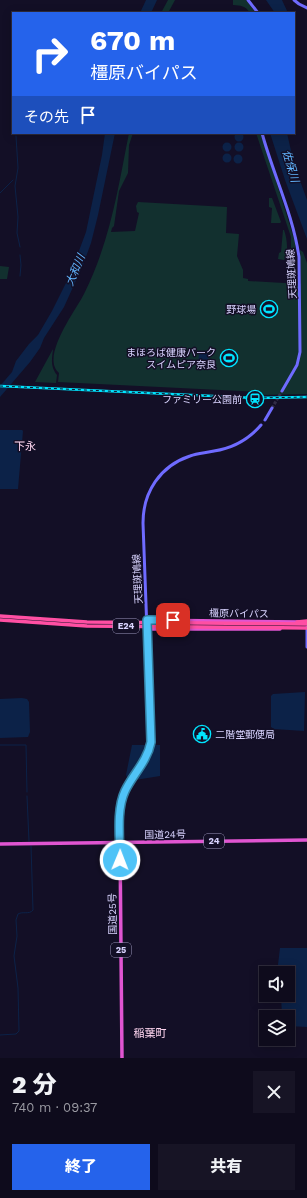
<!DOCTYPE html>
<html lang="ja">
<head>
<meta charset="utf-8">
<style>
  :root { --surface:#0e0b1c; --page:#171425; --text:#f1f3f6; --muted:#9b9ba3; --line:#2e2b3b; --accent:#2563eb }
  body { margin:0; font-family:"Work Sans","Noto Sans JP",sans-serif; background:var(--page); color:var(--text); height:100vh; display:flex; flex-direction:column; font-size:15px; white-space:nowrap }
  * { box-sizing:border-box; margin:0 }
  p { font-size:13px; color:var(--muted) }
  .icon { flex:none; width:22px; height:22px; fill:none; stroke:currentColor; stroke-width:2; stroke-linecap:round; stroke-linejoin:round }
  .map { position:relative; height:1058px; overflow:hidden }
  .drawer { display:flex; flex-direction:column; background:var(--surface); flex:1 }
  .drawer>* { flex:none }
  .guide { position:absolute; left:12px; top:12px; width:283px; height:122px; border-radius:0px; box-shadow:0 2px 10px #0003,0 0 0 1px var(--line); background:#2563eb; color:#fff; overflow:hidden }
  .controls { position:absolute; left:259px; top:966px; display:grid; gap:8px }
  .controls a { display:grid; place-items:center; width:36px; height:36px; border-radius:0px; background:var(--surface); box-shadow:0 2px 10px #0003,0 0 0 1px var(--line); font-size:20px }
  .pin { position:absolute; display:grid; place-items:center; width:34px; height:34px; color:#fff; margin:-17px; border-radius:8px; box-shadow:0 2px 6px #0006 }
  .me { position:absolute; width:44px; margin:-22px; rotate:1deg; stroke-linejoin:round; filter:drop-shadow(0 0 3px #0008) }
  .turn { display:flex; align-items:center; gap:14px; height:84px; padding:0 12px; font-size:18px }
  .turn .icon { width:52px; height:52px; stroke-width:2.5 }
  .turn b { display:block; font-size:28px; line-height:34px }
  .then { display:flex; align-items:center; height:38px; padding:0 12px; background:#0003; gap:8px; font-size:15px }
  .round { display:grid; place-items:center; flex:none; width:42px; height:42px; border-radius:0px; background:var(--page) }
  .summary { display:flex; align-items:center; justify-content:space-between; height:68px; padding:0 12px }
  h1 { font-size:24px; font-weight:800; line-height:30px }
  .action { display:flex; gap:8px; margin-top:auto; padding:8px 12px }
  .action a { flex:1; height:46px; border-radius:0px; background:var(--accent); color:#fff; font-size:16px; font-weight:800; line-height:46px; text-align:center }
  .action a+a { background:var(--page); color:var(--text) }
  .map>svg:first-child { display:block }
  .green { fill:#12302f }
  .water { fill:#0c2248 }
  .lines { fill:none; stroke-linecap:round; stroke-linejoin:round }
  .stream { stroke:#0c2248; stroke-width:1 }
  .secondary-tunnel { stroke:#312d47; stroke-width:3; stroke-dasharray:3 1.5; stroke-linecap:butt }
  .secondary { stroke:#6f6bff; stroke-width:3 }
  .trunk { stroke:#e055d1; stroke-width:3.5 }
  .rail-casing { stroke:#00e5ff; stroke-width:2.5 }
  .rail { stroke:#130f26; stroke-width:1; stroke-dasharray:3; stroke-linecap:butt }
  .motorway-bridge { stroke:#ff4fa3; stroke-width:3.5 }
  .route-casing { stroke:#337fa1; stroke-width:10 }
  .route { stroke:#4fc3f7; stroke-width:7 }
  .labels { text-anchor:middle; stroke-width:3; stroke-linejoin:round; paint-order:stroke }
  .shield { fill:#130f26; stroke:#9e99be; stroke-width:1 }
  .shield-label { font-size:9px; font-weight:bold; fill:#d9d4ff }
  .street-label { font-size:10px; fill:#d9d4ff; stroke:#130f26 }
  .poi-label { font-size:10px; fill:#d9d4ff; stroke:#130f26; text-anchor:end }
  .water-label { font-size:11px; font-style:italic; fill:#62b6ff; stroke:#130f26 }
  .neighbourhood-label { font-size:11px; fill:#ffd6f0; stroke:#130f26 }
</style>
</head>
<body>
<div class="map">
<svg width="307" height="1058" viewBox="0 0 307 1058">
  <rect width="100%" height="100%" fill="#130f26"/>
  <path class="green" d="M168,0H175L168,13H161Z
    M233,0H246L256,13H250C245,5 241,6 233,5Z
    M129,133H133L129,145L128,173L119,191L114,226L112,228L111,232L135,231L139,213L137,212L136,206L138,202L227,207L226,233L239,234L237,256L243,270V278L248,279V281L301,284L300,250L303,252L307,263V394L261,395V392L58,382L59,373C40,357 76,310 84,294C110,242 118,189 129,133Z
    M256,133H261L296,245H295L296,250L294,251L291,249V237Z
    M269,198H272L281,222L280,223H271L272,208L269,207Z
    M283,230H284C287,238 289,253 284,260L278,259L279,253L281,252Z
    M290,254L296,257V282H291V269L287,267L288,255Z
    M0,266L9,267L7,279H0Z
    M53,349C52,359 50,366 57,375L56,383L35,382Z"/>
  <path class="water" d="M146,0H157L151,13H140Z
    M266,0H282L288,13H275Z
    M234.5 137a4.5 4.5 0 1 1 9 0a4.5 4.5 0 1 1-9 0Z
    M105,133H115L98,215L91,243L83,265L64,307L44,338L40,348L30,362L0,397V386L12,372L16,361L29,344L38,335L52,311L70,275L86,232L102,155Z
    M270,133H287L294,164L307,200V239L285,180Z
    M234.5 147a4.5 4.5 0 1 1 9 0a4.5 4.5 0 1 1-9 0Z
    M222.5 147a4.5 4.5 0 1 1 9 0a4.5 4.5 0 1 1-9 0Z
    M222.5 158a4.5 4.5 0 1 1 9 0a4.5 4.5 0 1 1-9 0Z
    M233.5 159a4.5 4.5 0 1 1 9 0a4.5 4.5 0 1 1-9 0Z
    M199,351H209L207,370L198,369Z
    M0,430H22L23,431L18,489H0Z
    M305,692L304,731L274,729L271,727V696L273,694Z
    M22,698L27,699L29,702L30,732L28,737L0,738V699Z
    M132,745H160V776L135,780L127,777L126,775Z
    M280,948H307V1027L288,1026V1017H282L281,995H288V973H277Z"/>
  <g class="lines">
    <path class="stream" d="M16,136L18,168L15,186L18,217L17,233L20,247
      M0,193L13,180
      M20,255L21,265L20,276
      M0,745H26L27,792
      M27,796L29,841
      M0,1035L16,1034L19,1031L18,988L14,956L17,936L16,920L18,914C23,911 29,915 33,910L31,846"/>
    <path class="secondary-tunnel" d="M272,408L282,391"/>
    <path class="secondary" d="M248,0L258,13
      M294,0L299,4L307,8
      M262,133C273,174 293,214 299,257L300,352L297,365L282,391
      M265,420L272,408
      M307,627V647
      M120,842C120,826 118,808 124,793C132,773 148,762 151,740L143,523C143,492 160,466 190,456C198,453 206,453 214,451C233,448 249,439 261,425"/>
    <path class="trunk" d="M147,620L300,622
      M147,629H280
      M120,842L122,1058
      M0,844L307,840"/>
    <defs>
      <path id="rail" d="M0,386L255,398L307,397"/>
    </defs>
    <use href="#rail" class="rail-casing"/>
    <use href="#rail" class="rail"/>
    <path class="motorway-bridge" d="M0,616L87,622L307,624
      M0,620L87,626L307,628
      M297,622L307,621"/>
  </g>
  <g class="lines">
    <defs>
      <path id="route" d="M120,860C120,839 116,810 125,791C133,774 147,762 151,742L147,620H173"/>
    </defs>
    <use href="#route" class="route-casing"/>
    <use href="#route" class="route"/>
  </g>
  <defs>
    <symbol id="stadium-ring" viewBox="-11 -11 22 22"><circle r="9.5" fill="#130f26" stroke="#00e5ff" stroke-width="1.5"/><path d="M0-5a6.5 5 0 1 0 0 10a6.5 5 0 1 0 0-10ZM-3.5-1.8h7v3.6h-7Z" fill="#00e5ff"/></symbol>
    <symbol id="station-ring" viewBox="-11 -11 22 22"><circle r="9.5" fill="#130f26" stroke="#00e5ff" stroke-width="1.5"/><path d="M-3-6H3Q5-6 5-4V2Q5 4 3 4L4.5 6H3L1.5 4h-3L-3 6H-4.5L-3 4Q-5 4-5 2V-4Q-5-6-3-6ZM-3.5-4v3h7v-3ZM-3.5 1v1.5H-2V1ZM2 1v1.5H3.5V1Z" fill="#00e5ff"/></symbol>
    <symbol id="civic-ring" viewBox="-11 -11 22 22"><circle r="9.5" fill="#130f26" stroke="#00e5ff" stroke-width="1.5"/><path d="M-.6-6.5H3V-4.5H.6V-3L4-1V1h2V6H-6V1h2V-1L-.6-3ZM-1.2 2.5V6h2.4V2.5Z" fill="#00e5ff"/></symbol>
  </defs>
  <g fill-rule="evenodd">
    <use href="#stadium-ring" x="259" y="299" width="20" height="20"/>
    <use href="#stadium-ring" x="219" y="348" width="20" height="20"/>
    <use href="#station-ring" x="245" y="389" width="20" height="20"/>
    <use href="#civic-ring" x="192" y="724" width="20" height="20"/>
  </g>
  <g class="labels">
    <g class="shield">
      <rect x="113" y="619" width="26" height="14" rx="3"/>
      <rect x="204" y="834" width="20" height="14" rx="3"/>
      <rect x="111" y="943" width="20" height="14" rx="3"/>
    </g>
    <g class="shield-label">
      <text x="126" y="629">E24</text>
      <text x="214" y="844">24</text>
      <text x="121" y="953">25</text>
    </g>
    <g class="street-label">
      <text transform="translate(291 274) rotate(-93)" y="4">天理斑鳩線</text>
      <text transform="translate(137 579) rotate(-93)" y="4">天理斑鳩線</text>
      <text transform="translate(239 613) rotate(1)" y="4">橿原バイパス</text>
      <text transform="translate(165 834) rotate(-1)" y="4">国道24号</text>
      <text transform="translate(112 914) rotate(-91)" y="4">国道25号</text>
    </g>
    <g class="poi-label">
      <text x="256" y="313">野球場</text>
      <text x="216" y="356">まほろば健康パーク<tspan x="216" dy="12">スイムピア奈良</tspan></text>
      <text x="242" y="403">ファミリー公園前</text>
      <text x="215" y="738" text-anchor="start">二階堂郵便局</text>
    </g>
    <g class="water-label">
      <text transform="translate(291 166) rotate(74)" y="4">佐保川</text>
      <text transform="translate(75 270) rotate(-67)" y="4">大和川</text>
    </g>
    <g class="neighbourhood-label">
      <text x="25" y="450">下永</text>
      <text x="150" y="1037">稲葉町</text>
    </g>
  </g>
</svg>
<div class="controls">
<a><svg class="icon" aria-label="sound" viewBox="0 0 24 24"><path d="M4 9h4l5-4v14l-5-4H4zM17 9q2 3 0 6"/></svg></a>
<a><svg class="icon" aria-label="layers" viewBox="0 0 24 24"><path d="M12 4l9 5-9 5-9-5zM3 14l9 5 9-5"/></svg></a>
</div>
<div class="pin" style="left:173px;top:620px;background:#d93025"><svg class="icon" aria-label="arrive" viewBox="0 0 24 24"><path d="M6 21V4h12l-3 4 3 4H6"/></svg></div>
<svg class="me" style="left:120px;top:860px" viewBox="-20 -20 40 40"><circle r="17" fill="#4fc3f7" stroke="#fff" stroke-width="3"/><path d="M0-11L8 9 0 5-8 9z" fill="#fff"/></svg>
<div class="guide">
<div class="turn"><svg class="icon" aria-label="right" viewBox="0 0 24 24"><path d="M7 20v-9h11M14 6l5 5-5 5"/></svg><div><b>670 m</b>橿原バイパス</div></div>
<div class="then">その先<svg class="icon" aria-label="arrive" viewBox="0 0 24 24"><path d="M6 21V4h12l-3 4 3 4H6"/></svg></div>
</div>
</div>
<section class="drawer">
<div class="summary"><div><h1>2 分</h1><p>740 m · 09:37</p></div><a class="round"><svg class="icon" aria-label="close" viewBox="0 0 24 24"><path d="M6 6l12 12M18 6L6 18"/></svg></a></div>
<div class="action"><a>終了</a><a>共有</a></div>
</section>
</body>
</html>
